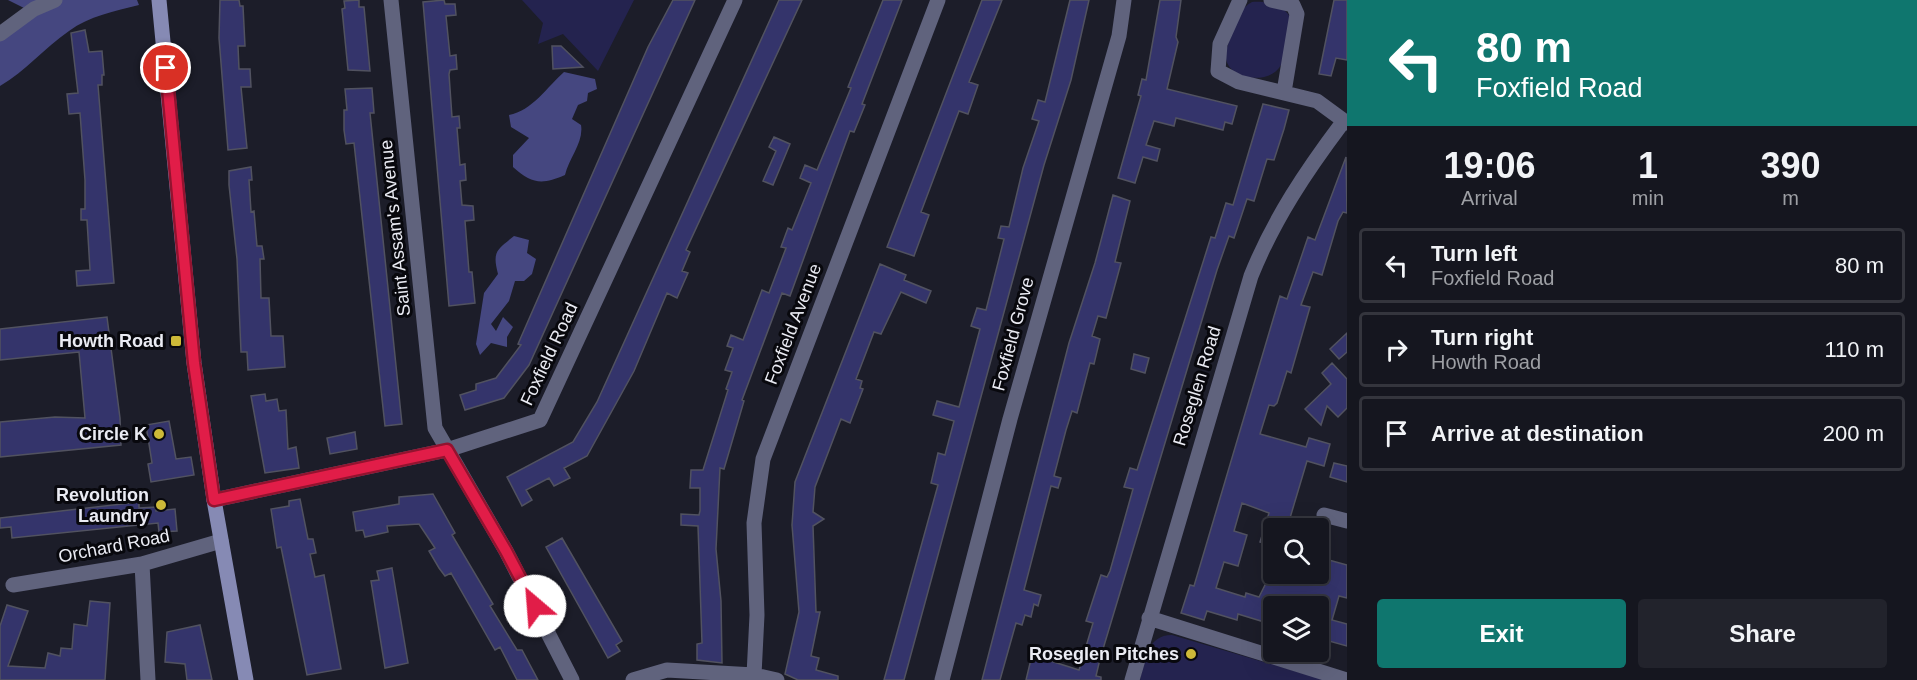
<!DOCTYPE html>
<html lang="en">
<head>
<meta charset="utf-8">
<style>
  :root { --surface:#15161f; --page:#22232c; --text:#f1f3f6; --muted:#9d9fa4; --line:#34353d; --accent:#0f766e }
  body { margin:0; font-family:Helvetica,sans-serif; background:var(--page); color:var(--text); height:100vh; display:flex; flex-direction:column; font-size:22px; white-space:nowrap }
  * { box-sizing:border-box; margin:0 }
  p { font-size:20px; color:var(--muted) }
  .icon { flex:none; width:33px; height:33px; fill:none; stroke:currentColor; stroke-width:2; stroke-linecap:round; stroke-linejoin:round }
  .map { position:relative; flex:1; overflow:hidden }
  .panel { display:flex; flex-direction:column; background:var(--surface); width:570px }
  .panel>* { flex:none }
  .banner { background:#0f766e; color:#fff; overflow:hidden }
  .fabs { position:absolute; left:1263px; top:518px; display:grid; gap:12px }
  .fabs a { display:grid; place-items:center; width:66px; height:66px; border-radius:6px; background:var(--surface); box-shadow:0 6px 24px #0002,0 0 0 2px var(--line); font-size:30px }
  .pin { position:absolute; display:grid; place-items:center; width:51px; height:51px; color:#fff; margin:-26px; border:3px solid #fff; border-radius:50%; box-shadow:0 2px 6px #0007 }
  .me { position:absolute; width:66px; margin:-33px; rotate:333deg; stroke-linejoin:round; filter:drop-shadow(0 0 4px #0008) }
  .turn { display:flex; align-items:center; gap:21px; height:126px; padding:0 30px; font-size:27px }
  .turn .icon { width:78px; height:78px; stroke-width:2.5 }
  .turn b { display:block; font-size:42px; line-height:51px }
  .eta { display:flex; justify-content:space-evenly; align-items:center; height:102px; text-align:center }
  .eta b { font-size:36px; font-weight:800; line-height:42px }
  .action { display:flex; gap:12px; margin-top:auto; padding:12px 30px }
  .action a { flex:1; height:69px; border-radius:6px; background:var(--accent); color:#fff; font-size:24px; font-weight:800; line-height:69px; text-align:center }
  .action a+a { background:var(--page); color:var(--text) }
  ul { padding:0; list-style:none }
  li { display:flex; align-items:center; gap:18px; height:75px; margin:0 12px 9px; padding:0 18px; border:3px solid var(--line); border-radius:6px }
  li div { flex:1 }
  li b { display:block; font-size:22px }
  li em { font-style:normal }
  main { display:flex; flex:1; min-height:0 }
  .map>svg:first-child { display:block }
  .green { fill:#24234f }
  .forest { fill:#454780 }
  .building { fill:#34346b; stroke:#515260; stroke-width:1.5 }
  .lines { fill:none; stroke-linecap:round; stroke-linejoin:round }
  .street { stroke:#60637d; stroke-width:15 }
  .secondary { stroke:#868ab4; stroke-width:15 }
  .route-casing { stroke:#92132f; stroke-width:15 }
  .route { stroke:#e11d48; stroke-width:10 }
  .poi-dot { fill:#cdb938; stroke:#08080d; stroke-width:2 }
  .labels { text-anchor:middle; stroke-width:6; stroke-linejoin:round; paint-order:stroke }
  .street-label { font-size:18px; fill:#eaebf3; stroke:#08080d }
  .poi-label { font-size:18px; font-weight:bold; fill:#eaebf3; stroke:#08080d; text-anchor:end }
</style>
</head>
<body>
<main>
<div class="map">
<svg width="1347" height="680" viewBox="0 0 1347 680">
  <rect width="100%" height="100%" fill="#1c1d29"/>
  <path class="green" d="M522,0H634L598,71L563,34L538,44L543,23Z
    M1252,2C1267,1 1285,5 1291,19C1288,33 1288,57 1279,68C1267,84 1230,80 1226,59C1225,48 1231,37 1234,28C1238,16 1241,8 1252,2Z
    M1172,635L1325,680H1140C1145,660 1147,635 1172,635Z"/>
  <path class="forest" d="M8,0H137L139,5C115,11 89,16 69,31C44,48 26,71 0,86V40L24,8Z
    M564,72L595,79L597,89L588,93L587,101L578,105L572,119L581,125C584,142 569,158 565,175C542,185 532,184 513,167V155L529,138L511,127L509,115C532,111 547,87 564,72Z
    M514,236L529,240L527,253L536,259L532,274L524,281H515L509,301L491,324L496,331L503,317L513,327L507,337V347L491,343L480,355L476,344L484,293L498,274C492,251 497,250 514,236Z"/>
  <path class="building" d="M220,0H239L240,6H243L245,46H238L239,69H250L251,87H241L247,148L228,150L219,38Z
    M359,0V7H364L370,71L348,70L342,9L345,8L344,1Z
    M444,0L445,4H455L456,15L446,16L450,56L456,55L457,69L450,70L449,74L452,117L459,116L460,128H457L460,165L465,164L466,180L460,181L462,205L473,206L474,220L465,221L469,272H472L475,303L449,306L423,2Z
    M673,0H695L529,365L504,398L465,410L460,395L476,390V384L496,378L521,345L518,344L525,328L648,47Z
    M779,0H802L686,250L690,252L682,271L688,273L677,298L667,293L634,371L587,456L564,468L570,478L554,486L549,478L526,490L532,500L522,506L507,477L573,442L597,402Z
    M883,0H902L862,104L865,105L854,132L850,131L790,296L782,293L742,400L744,401L724,469L720,468L716,549L721,601L722,663L697,660V644L702,643L698,526L681,525V514L699,515L700,511V488H690L691,470H703L728,390L726,389L732,372L725,370L733,348L727,346L731,335L743,340L762,290L769,293L786,248L781,247L788,228L792,230L811,183L800,178L805,165L817,170L851,88L848,87Z
    M982,0H1002L969,82L978,85L968,114L959,111L921,212L929,215L914,256L887,247Z
    M1070,0H1089L1071,80L1044,165L904,680H884L938,485L931,483L938,453L945,455L954,421L933,415L937,401L959,407L980,329L971,326L977,308L986,310L1004,239L998,238L1001,226L1009,227L1023,168L1039,121L1032,119L1038,100L1045,102Z
    M1160,0H1181L1176,37L1178,42L1167,89L1237,106L1232,124L1225,122L1223,130L1176,118L1174,126L1154,121L1146,145L1160,149L1157,161L1143,157L1135,183L1118,178L1141,96L1138,95L1142,79L1146,80Z
    M1334,0H1347V60L1336,58L1331,76L1319,74Z
    M85,30L89,52L102,51L104,75H102V85H98L114,283L77,286L76,271L90,270L87,220H81V209H85V180L80,113L69,114L67,94L78,93L71,33Z
    M552,46H561L583,67L553,69Z
    M372,88L374,113H370L402,424L385,426L354,143L346,144L344,130V110H347L345,89Z
    M1263,104L1289,110L1284,129L1274,160L1267,159L1254,201L1247,199L1234,238L1229,236L1217,270L1100,659L1096,676L1101,677V680H1026L1032,655L1079,670L1093,623L1086,621L1101,575L1107,577L1110,571L1133,489L1124,487L1130,468L1137,470L1211,237L1215,238L1226,203L1233,205Z
    M774,137L790,144L773,185L763,181L776,151L769,147Z
    M1346,157L1347,213L1343,212L1338,221L1322,275L1313,272L1301,305L1310,307L1291,373L1287,371L1277,403L1274,406L1269,405L1260,434L1306,447L1309,438L1330,444L1324,466L1307,461L1287,528H1274V546L1260,542L1269,513L1242,503L1234,531L1247,535L1238,566L1224,562L1216,588L1245,597L1246,593L1259,597L1271,573H1318V557L1347,565V598L1339,596L1332,620L1347,624V646L1318,638V606H1294L1274,600V625L1238,614L1237,620L1207,611L1204,620L1181,613L1190,585L1194,586L1280,296L1287,299L1308,237L1315,240Z
    M251,167L252,180H249L251,212L254,211L257,246H262L264,259H260L261,298H269L271,336H283L285,367L248,370L247,352H241L237,259L229,185V171Z
    M1113,195L1130,201L1115,262L1121,263L1106,318L1098,316L1092,336L1100,339L1094,364L1090,363L1077,413L1072,411L1066,430L1054,476L1061,478L1058,488L1051,486L1024,590L1041,595L1038,606L1034,604L1031,617L1025,615L1022,625L1016,623L1000,680H982L1069,343L1095,263Z
    M880,264L906,275L904,280L931,291L926,303L901,292L881,334L874,332L856,379L862,381L860,388L863,389L850,423L841,419L815,487L813,512L824,519L813,526L816,612H820L811,656L819,658L816,670L838,676V680H798L785,674L799,612L792,525L795,482Z
    M107,317L120,418L121,445L0,457V422L55,417L85,418L79,352L0,360V329Z
    M1347,333V352L1339,359L1330,349Z
    M1134,354L1149,358L1145,373L1131,369Z
    M1332,363L1347,379V408L1338,417L1327,406L1321,425L1305,409L1331,384L1322,373Z
    M265,394L266,401L277,399L279,411L286,410L288,449L296,447L299,468L265,473L251,396Z
    M169,421L176,459L191,457L194,475L151,482L148,464L152,463L146,425Z
    M355,432L357,449L330,454L327,438Z
    M1334,463L1347,466V482L1330,477Z
    M433,494L455,533L452,535L493,604L490,606L517,650H522L538,680H517L500,647L495,650L451,573L445,576L439,568L429,551L435,548L419,524L387,526L388,532L365,537L363,530L356,531L353,512L399,504V497Z
    M300,499L308,539H313L316,553L310,554L315,577L324,575L341,669L307,675L281,547L277,548L271,509L289,506V501Z
    M139,502V508L156,507V511L175,509L177,531L159,532L158,523L12,538L11,527L0,528V518Z
    M562,538L622,641L616,645L620,651L608,658L546,547Z
    M392,568L408,663L385,668L371,581L379,580L377,571Z
    M90,601L110,603L105,680H0V626L7,605L28,611L8,666L45,668L48,653L60,656L61,648L72,649L74,624L87,626Z
    M200,625L212,680H187L185,664L165,662L167,632Z"/>
  <g class="lines">
    <path class="street" d="M391,0L435,428L506,551L572,680
      M1240,0L1220,44L1218,71L1239,82L1317,101L1347,123
      M1271,0L1293,5L1297,14L1284,92
      M0,34L34,9L55,0
      M214,500L447,450L540,420L735,0
      M1324,515L1347,521
      M142,564L148,680
      M13,585L142,564L221,541
      M1149,618L1347,680
      M754,675L757,615L754,523L763,459L938,0
      M633,680L667,670L754,675L777,680
      M942,680L1010,419L1119,36L1124,0
      M1132,680L1251,276C1274,219 1306,171 1343,122"/>
    <path class="secondary" d="M159,0L194,363L214,500L246,680"/>
  </g>
  <g class="lines">
    <defs>
      <path id="route" d="M166,68L194,363L214,500L447,450L506,551L535,606"/>
    </defs>
    <use href="#route" class="route-casing"/>
    <use href="#route" class="route"/>
  </g>
  <g class="poi-dot">
    <rect x="170" y="335" width="12" height="12" rx="3"/>
    <circle cx="159" cy="434" r="6"/>
    <circle cx="161" cy="505" r="6"/>
    <circle cx="1191" cy="654" r="6"/>
  </g>
  <g class="labels">
    <g class="street-label">
      <text transform="translate(395 228) rotate(-96)" y="6">Saint Assam's Avenue</text>
      <text transform="translate(793 324) rotate(-69)" y="6">Foxfield Avenue</text>
      <text transform="translate(1013 334) rotate(-75)" y="6">Foxfield Grove</text>
      <text transform="translate(549 354) rotate(-65)" y="6">Foxfield Road</text>
      <text transform="translate(1197 386) rotate(-73)" y="6">Roseglen Road</text>
      <text transform="translate(114 546) rotate(-11)" y="6">Orchard Road</text>
    </g>
    <g class="poi-label">
      <text x="164" y="347">Howth Road</text>
      <text x="147" y="440">Circle K</text>
      <text x="149" y="501">Revolution<tspan x="149" dy="21">Laundry</tspan></text>
      <text x="1179" y="660">Roseglen Pitches</text>
    </g>
  </g>
</svg>
<div class="fabs">
<a><svg class="icon" aria-label="search" viewBox="0 0 24 24"><circle cx="10" cy="10" r="6"/><path d="M15 15l6 6"/></svg></a>
<a><svg class="icon" aria-label="layers" viewBox="0 0 24 24"><path d="M12 4l9 5-9 5-9-5zM3 14l9 5 9-5"/></svg></a>
</div>
<div class="pin" style="left:166px;top:68px;background:#d93025"><svg class="icon" aria-label="arrive" viewBox="0 0 24 24"><path d="M6 21V4h12l-3 4 3 4H6"/></svg></div>
<svg class="me" style="left:535px;top:606px" viewBox="-20 -20 40 40"><circle r="19" fill="#fff"/><path d="M0-13L10 11 0 6-10 11z" fill="#e11d48"/></svg>
</div>
<section class="panel">
<div class="banner">
<div class="turn"><svg class="icon" aria-label="left" viewBox="0 0 24 24"><path d="M17 20v-9H6M10 6l-5 5 5 5"/></svg><div><b>80 m</b>Foxfield Road</div></div>
</div>
<div class="eta">
<div><b>19:06</b><p>Arrival</p></div>
<div><b>1</b><p>min</p></div>
<div><b>390</b><p>m</p></div>
</div>
<ul>
<li><svg class="icon" aria-label="left" viewBox="0 0 24 24"><path d="M17 20v-9H6M10 6l-5 5 5 5"/></svg><div><b>Turn left</b><p>Foxfield Road</p></div><em>80 m</em></li>
<li><svg class="icon" aria-label="right" viewBox="0 0 24 24"><path d="M7 20v-9h11M14 6l5 5-5 5"/></svg><div><b>Turn right</b><p>Howth Road</p></div><em>110 m</em></li>
<li><svg class="icon" aria-label="arrive" viewBox="0 0 24 24"><path d="M6 21V4h12l-3 4 3 4H6"/></svg><div><b>Arrive at destination</b></div><em>200 m</em></li>
</ul>
<div class="action"><a>Exit</a><a>Share</a></div>
</section>
</main>
</body>
</html>
